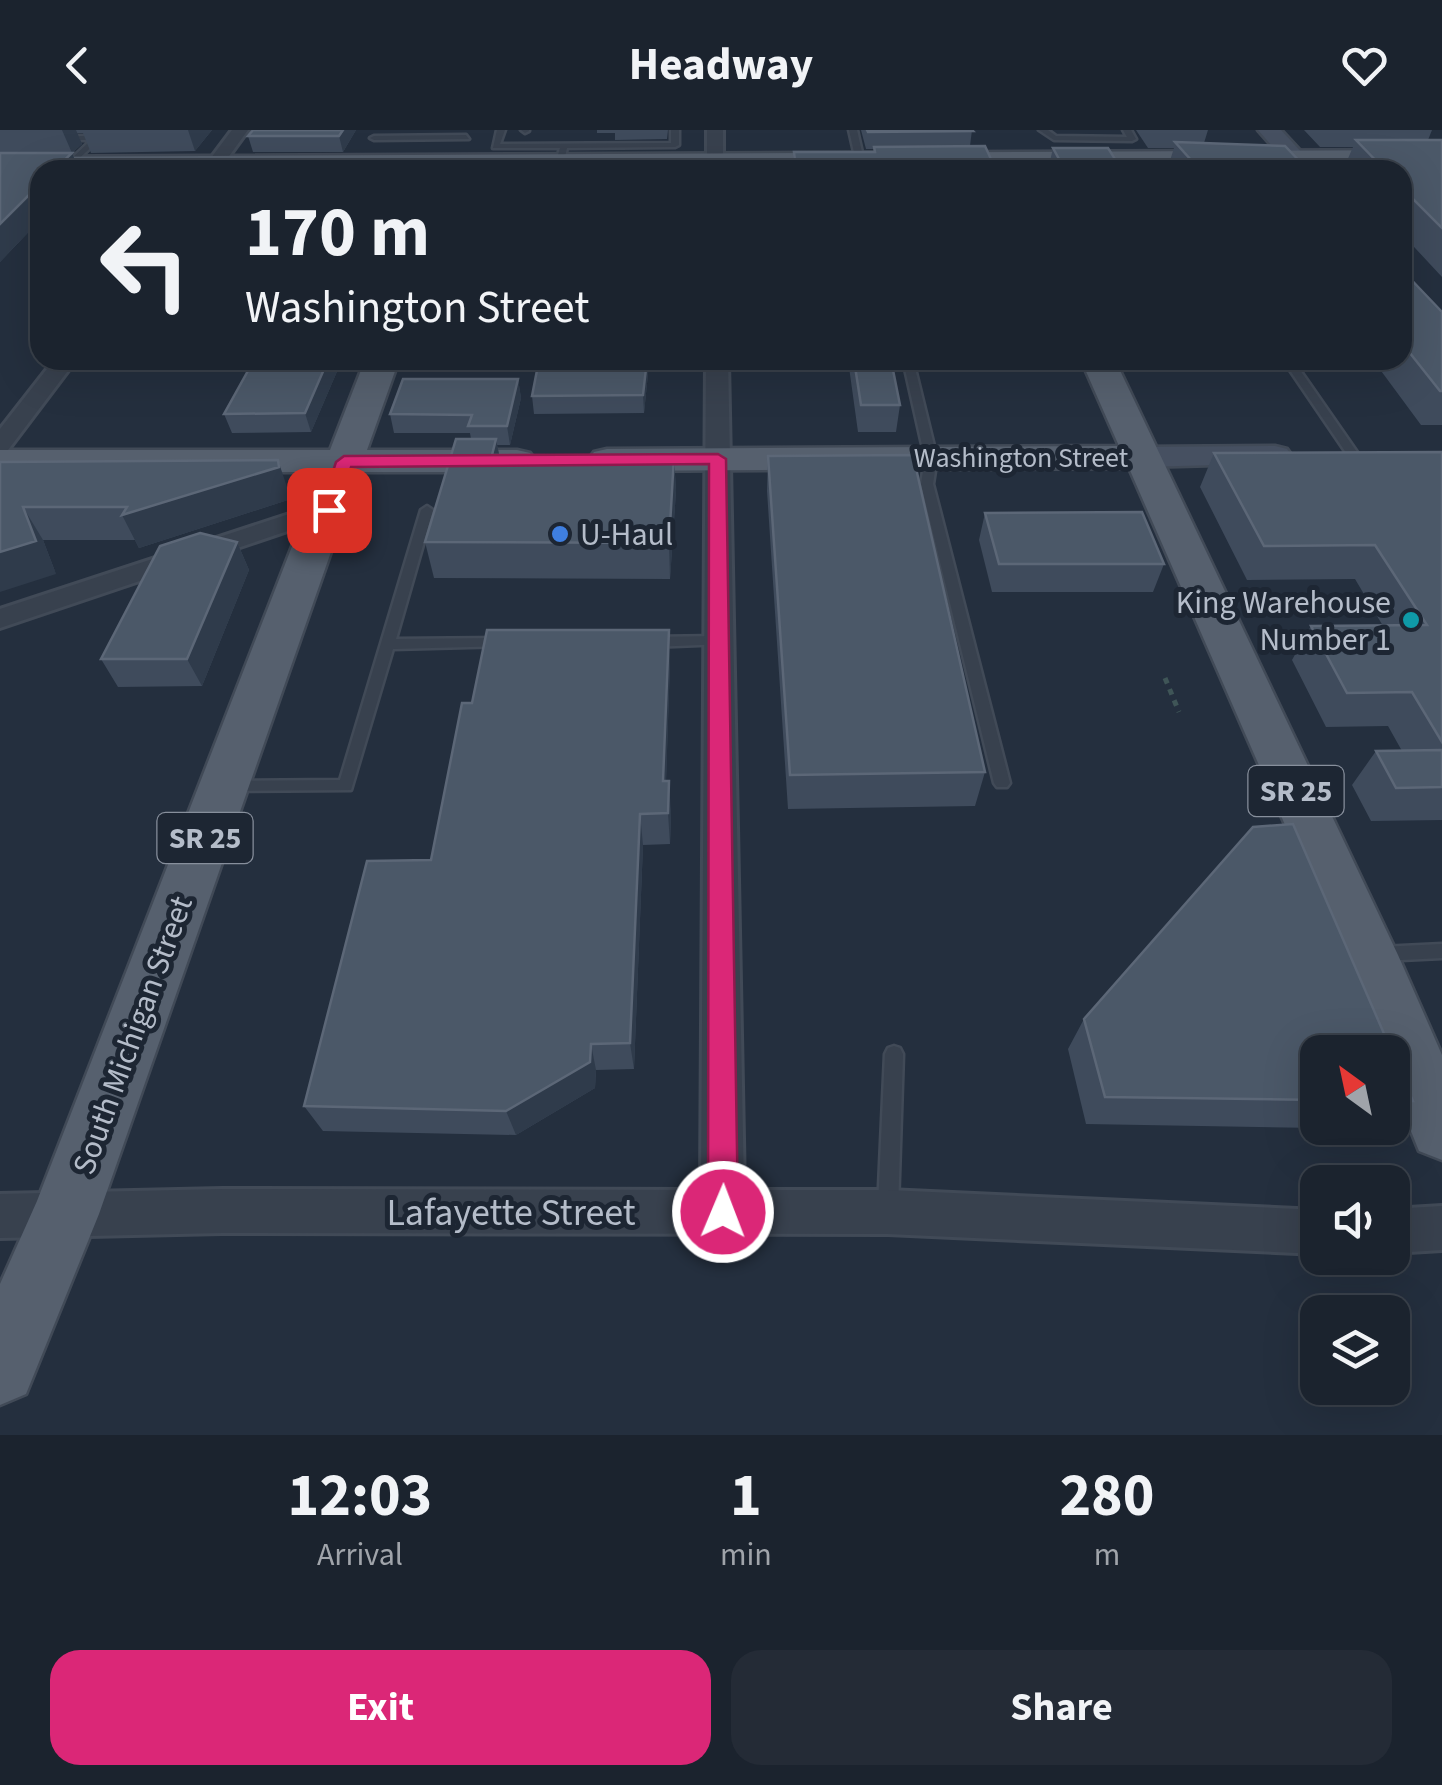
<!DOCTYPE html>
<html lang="en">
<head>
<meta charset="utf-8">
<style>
  :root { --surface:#1b232e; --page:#242b36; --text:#f1f3f6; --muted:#a0a4aa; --line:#39404a; --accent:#db2777 }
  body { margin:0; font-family:"Source Sans 3",sans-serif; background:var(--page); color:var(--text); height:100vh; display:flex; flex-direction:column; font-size:38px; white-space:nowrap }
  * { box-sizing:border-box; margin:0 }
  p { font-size:32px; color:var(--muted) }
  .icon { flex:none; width:55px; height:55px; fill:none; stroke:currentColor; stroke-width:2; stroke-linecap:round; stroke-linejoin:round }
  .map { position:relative; height:1305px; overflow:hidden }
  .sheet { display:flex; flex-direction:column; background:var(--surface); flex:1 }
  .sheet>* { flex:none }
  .hud { position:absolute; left:30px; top:30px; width:1382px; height:210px; border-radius:30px; box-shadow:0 10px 40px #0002,0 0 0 2px var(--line); background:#1b232e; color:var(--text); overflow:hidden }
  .needle { width:65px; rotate:327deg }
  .buttons { position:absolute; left:1300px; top:905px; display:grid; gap:20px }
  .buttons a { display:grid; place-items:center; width:110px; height:110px; border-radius:20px; background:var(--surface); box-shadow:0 10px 40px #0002,0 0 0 2px var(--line); font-size:50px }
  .pin { position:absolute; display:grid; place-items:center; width:85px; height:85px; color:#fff; margin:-42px; border-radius:20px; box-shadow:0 5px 15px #0006 }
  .me { position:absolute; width:110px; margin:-55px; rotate:1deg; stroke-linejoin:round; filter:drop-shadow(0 0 8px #0008) }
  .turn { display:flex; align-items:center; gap:35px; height:210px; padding:0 50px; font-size:45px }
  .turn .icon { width:130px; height:130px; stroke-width:2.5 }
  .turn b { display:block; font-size:70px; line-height:85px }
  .eta { display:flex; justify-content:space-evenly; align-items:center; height:170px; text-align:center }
  .eta b { font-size:60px; font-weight:700; line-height:70px }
  .primary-button { display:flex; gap:20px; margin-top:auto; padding:20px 50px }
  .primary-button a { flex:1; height:115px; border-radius:30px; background:var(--accent); color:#fff; font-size:40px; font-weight:700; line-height:115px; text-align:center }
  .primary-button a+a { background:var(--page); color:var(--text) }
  header { display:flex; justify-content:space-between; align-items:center; height:130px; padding:0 50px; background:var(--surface); font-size:45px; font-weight:700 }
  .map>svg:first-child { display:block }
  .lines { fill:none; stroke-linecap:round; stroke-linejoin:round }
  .lane-casing { stroke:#414a57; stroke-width:5 }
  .street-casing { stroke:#414a57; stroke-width:6 }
  .secondary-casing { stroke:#414a57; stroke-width:5 }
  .primary-casing { stroke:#414a57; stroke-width:5 }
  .path { stroke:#3f5557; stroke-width:5; stroke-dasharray:6 6; stroke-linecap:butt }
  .lane { fill:#38414e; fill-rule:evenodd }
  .street { fill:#38414e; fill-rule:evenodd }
  .secondary { fill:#465061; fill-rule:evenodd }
  .primary { fill:#56606e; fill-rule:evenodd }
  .wall { fill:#3f4b5c }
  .shaded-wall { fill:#2f3b4b }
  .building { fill:#4b5868; stroke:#5c6777; stroke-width:2.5 }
  .route { fill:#db2777; stroke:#8e194d; stroke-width:2.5 }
  .shop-dot { fill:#3f7fe0; stroke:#1d2633; stroke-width:4 }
  .culture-dot { fill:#0f9aa8; stroke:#1d2633; stroke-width:4 }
  .labels { text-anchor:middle; stroke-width:10; stroke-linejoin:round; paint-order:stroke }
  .far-street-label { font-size:28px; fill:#b4bcc9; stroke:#1d2633 }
  .shield { fill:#1d2633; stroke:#878f9c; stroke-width:2.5 }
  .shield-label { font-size:30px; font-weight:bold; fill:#b4bcc9 }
  .poi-label { font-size:32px; fill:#b4bcc9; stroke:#1d2633; text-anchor:start }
  .street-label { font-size:32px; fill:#b4bcc9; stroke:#1d2633 }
  .near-street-label { font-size:38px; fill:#b4bcc9; stroke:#1d2633 }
</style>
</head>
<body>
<header><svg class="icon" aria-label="back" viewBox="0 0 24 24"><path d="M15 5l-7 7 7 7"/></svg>Headway<svg class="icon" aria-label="heart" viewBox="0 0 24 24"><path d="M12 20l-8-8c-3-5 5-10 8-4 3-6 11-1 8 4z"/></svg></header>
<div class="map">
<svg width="1442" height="1305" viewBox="0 0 1442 1305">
  <rect width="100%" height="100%" fill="#242f3e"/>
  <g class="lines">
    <defs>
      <path id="lane" d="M497,0H505L500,14L671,13V0H679V15L675,17L567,18L563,35L559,37L555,35L560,18H493Z
        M521,0H529V1L525,3Z
        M849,0H857L866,40H858Z
        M1039,0H1048L1056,6L1127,7L1123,0H1131L1136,9L1132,11L1054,10Z
        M466,5L469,9L374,10L370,8L374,6Z
        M56,6H97L101,8L70,37L67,33L91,10H59Z
        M903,230H913L937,328L933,354L1010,653L1007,657H997L994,653L921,354L925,328Z
        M1283,230H1293L1359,325L1357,327H1349Z
        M427,376L433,380L396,509L503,508L510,513L508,516L393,519L351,660L223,661L220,657L223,653L228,651L340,650L421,380Z
        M719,506L726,511L724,514L651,517L644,512L651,507Z
        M1442,814V828L1381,831L1375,829L1372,824L1375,819L1381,817Z
        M894,916L900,918L903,924L898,1078L895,1085L888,1088L881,1085L878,1078L885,924L888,918Z"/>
      <path id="street" d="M232,0H248L219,40H202Z
        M707,0H723V40H707Z
        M54,230H76L8,320L0,322V299Z
        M706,230H728L744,1060H888L1318,1080V1124L888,1104L222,1103L0,1108V1064L222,1059L701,1060Z
        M329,371L342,379L338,384L0,498V479Z
        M1442,1076V1120L1392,1123V1079Z"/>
      <path id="secondary" d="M1258,0H1281L1318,40H1293Z
        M1275,316L1287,319L1292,326L1287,333L1142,337L1130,334L1125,327L1130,320L1142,317Z"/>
      <path id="primary" d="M1442,20V36L0,43V27Z
        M365,230H399L367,320H517L530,323L536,331L530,339L517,342H359L99,1084L26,1264L0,1275V1154L37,1071L321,342H0V320H330Z
        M1081,230H1115L1398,825L1442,925V1030L1419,1021L1392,954V922H1380L1342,825L1129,338L607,341L594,338L588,330L594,322L607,319L1119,316Z"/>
    </defs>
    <use href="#lane" class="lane-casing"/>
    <use href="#street" class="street-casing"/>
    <use href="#secondary" class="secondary-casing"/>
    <use href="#primary" class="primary-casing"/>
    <path class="path" d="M1165,548L1179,582"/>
    <use href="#lane" class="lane"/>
    <use href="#street" class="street"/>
    <use href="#secondary" class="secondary"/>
    <use href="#primary" class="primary"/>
  </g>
  <path class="wall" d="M0,0H212L195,21L91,23L83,3H77L82,14L72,23L79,40H40V90L0,132Z
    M356,0L343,22H253L248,6Z
    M597,0H668L667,9L615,10V3H597Z
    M861,0H972L970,16L996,40H793L794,22H874V19H866Z
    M1136,0H1208L1204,13L1200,40H1167L1174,18H1148Z
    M1304,0H1432L1428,10H1442V147L1402,104V40H1343L1353,17H1320Z
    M1053,18L1122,40H1048Z
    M1402,140L1442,182V295H1421L1373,230H1402Z
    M100,230H342L311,302L232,303L224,284L250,238H232L230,232L103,235Z
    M848,230H891L900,275L896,302H858Z
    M649,234L644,283L534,284L532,266Z
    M518,249L521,268L510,315H497L499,325L674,326L676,361L670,449L434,448L425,412L471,309L470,303H394L390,284Z
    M1442,322V690L1371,691L1352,655L1376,621H1402L1388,596L1326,597L1292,530L1311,496H1383L1355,449L1247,450L1200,357L1214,323Z
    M768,326L985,642L975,676L788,679L767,361Z
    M0,332L290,362L291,369L139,418L135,410H43L56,444Z
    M985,383L1164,434L1153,462H992L979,410Z
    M237,412L249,440L202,556L118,557L101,529Z
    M670,532L666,651L671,683L670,714L643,715L634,939L596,940L595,958L516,1005L323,1001L304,976L431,730L472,573Z
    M1084,889L1318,922V998H1381L1380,999L1086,994L1068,919Z
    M1392,925L1413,971L1392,988Z"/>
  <path class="shaded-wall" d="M62,0H76L82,14L72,23Z
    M188,0H212L195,21Z
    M343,0H356L343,22L339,6Z
    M72,23L79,40H54Z
    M40,54V90L0,132V94Z
    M328,230H342L311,302L305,283Z
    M647,230H649V234L644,283L643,265Z
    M518,249L521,268L510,315L507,296Z
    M496,309L503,344L492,325Z
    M674,326L676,361L670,449L669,413Z
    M278,330L291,369L139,418L122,385Z
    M23,377L43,410L56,444L0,462V422Z
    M237,412L249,440L202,556L187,529Z
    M669,500L670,532L665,683L663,651Z
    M669,651L671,683L670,714L668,683Z
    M640,684L643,715L634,939L630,913Z
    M591,914L596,940L595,958L516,1005L506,981Z"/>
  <path class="building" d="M253,0H343L339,6H248Z
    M867,0H972L973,1L868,2Z
    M1356,10H1442V98L1402,58V40H1385Z
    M1175,12L1285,16L1308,40H1200Z
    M985,16L996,40H796L794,22H875L874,17Z
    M1053,18H1108L1122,40H1065Z
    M0,23H72L54,40H40V54L0,94Z
    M231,29L415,33L412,40H223Z
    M1402,140L1442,182V261H1440L1402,213Z
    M254,230H328L305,283L224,284Z
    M539,230H647L643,265L532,266Z
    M854,230H891L900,275H861Z
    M403,249H518L507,296H468L472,285L390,284Z
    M456,309H496L492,325L674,326L669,413L425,412Z
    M1442,322V612L1412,562L1347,563L1311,496L1427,495L1375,415L1264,416L1214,323Z
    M913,325L985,642L790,645L768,326Z
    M278,330L279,337L122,385L127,377H23L36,411L0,422V332Z
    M1142,382L1164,434H999L985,383Z
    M200,403L237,412L187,529H101L160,416Z
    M487,500H669L663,651H669L668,683L640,684L630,913L591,914L590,932L506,981L304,976L367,731L431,730L462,573H472Z
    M1442,620V657L1396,658L1376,621Z
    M1293,694L1392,922H1318V970L1105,967L1084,889L1253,697Z
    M1392,925L1413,971H1392Z"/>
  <path class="route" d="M718,324L726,329L738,1082L734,1093L723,1097L712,1093L708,1082L709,334L351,337L336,383H323L320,380L336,332L344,326Z"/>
  <circle class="shop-dot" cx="560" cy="404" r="10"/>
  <circle class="culture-dot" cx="1411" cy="490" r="10"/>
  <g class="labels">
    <g class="far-street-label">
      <text x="1021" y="337">Washington Street</text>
    </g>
    <g class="shield">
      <rect x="1248.5" y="636" width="95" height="50" rx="8"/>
      <rect x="157.5" y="683" width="95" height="50" rx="8"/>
    </g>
    <g class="shield-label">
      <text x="1296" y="671">SR 25</text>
      <text x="205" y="718">SR 25</text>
    </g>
    <g class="poi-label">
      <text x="580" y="415">U-Haul</text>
      <text x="1391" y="483" text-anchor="end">King Warehouse<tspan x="1391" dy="37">Number 1</tspan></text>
    </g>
    <g class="street-label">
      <text transform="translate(132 905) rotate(-70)" y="11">South Michigan Street</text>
    </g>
    <g class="near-street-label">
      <text x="511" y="1095">Lafayette Street</text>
    </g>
  </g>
</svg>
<div class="buttons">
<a><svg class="needle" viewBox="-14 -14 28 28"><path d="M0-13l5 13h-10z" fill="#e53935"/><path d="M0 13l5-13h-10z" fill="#a0a4aa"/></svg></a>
<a><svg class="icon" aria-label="sound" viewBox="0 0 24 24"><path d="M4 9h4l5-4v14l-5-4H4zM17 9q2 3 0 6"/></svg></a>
<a><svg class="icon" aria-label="layers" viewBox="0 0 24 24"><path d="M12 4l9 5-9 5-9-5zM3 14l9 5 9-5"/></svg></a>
</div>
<div class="pin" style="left:329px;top:380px;background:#d93025"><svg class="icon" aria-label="arrive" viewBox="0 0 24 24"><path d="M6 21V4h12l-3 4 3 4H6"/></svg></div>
<svg class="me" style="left:723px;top:1082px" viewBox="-20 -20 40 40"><circle r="17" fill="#db2777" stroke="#fff" stroke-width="3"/><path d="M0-11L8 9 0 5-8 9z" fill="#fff"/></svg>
<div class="hud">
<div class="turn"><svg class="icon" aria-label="left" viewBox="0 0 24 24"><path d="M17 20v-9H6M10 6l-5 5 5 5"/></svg><div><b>170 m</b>Washington Street</div></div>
</div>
</div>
<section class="sheet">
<div class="eta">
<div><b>12:03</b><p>Arrival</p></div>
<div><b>1</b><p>min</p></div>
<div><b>280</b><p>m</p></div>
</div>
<div class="primary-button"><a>Exit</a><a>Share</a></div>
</section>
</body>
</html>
